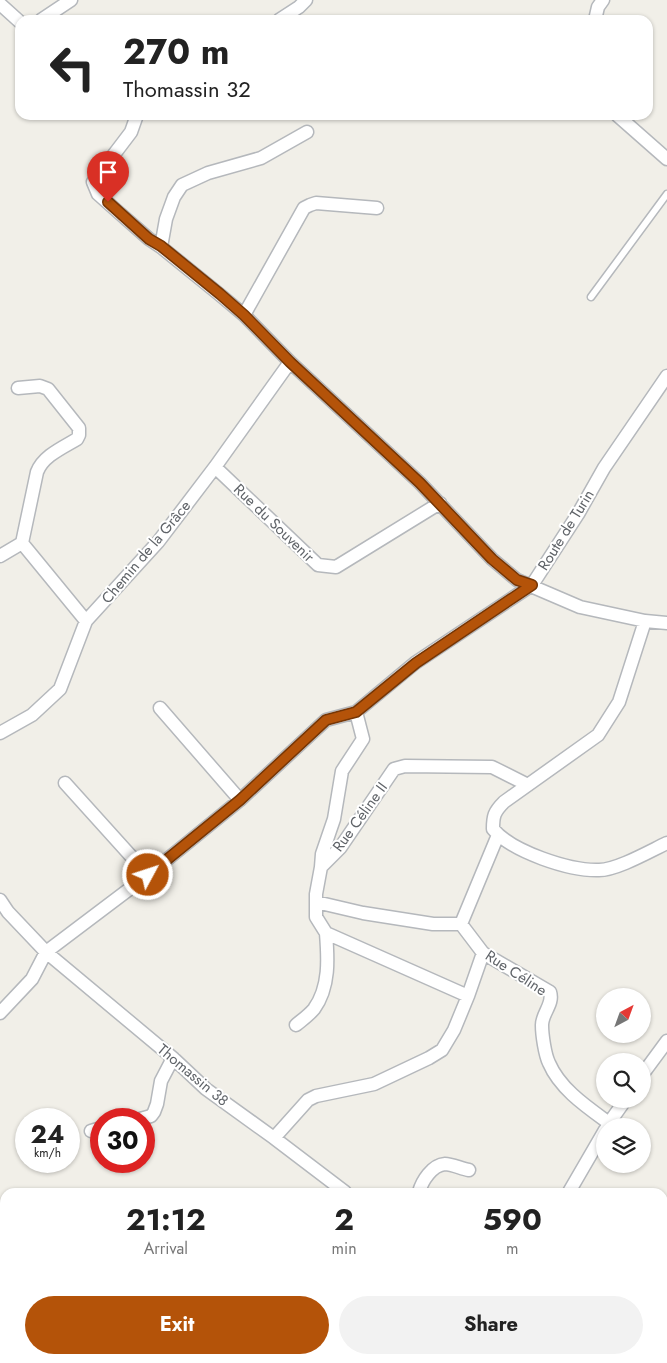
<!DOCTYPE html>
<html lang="en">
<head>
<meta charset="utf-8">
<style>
  :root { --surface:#fff; --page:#f2f2f2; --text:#222; --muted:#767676; --accent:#b45309 }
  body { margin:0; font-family:Jost,sans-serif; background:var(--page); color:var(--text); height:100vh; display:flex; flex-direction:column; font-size:19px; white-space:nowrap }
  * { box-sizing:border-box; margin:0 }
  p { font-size:16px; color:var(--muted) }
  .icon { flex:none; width:28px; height:28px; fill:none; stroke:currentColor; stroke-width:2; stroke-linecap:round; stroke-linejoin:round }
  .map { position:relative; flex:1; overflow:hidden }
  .panel { position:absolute; left:0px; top:1188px; width:668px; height:176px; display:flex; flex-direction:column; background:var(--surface); border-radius:15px 15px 0 0; box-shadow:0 1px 4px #0004 }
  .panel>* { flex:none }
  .top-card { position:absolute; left:15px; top:15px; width:638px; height:105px; border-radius:15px; box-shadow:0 1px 4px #0004; background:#fff; color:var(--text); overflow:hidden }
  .needle { width:32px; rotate:41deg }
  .buttons { position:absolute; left:596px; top:988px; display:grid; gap:10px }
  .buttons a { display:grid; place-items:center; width:55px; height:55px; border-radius:50%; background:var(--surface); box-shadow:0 1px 4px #0004; font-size:25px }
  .speed { position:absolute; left:15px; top:1108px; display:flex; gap:10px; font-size:25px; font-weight:700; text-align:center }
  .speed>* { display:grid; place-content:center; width:65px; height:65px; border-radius:50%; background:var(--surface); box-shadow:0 1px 4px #0004; line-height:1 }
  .speed small { font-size:12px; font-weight:400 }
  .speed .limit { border:8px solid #d22; background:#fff; color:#111 }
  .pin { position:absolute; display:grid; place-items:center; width:42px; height:42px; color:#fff; margin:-51px -21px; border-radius:50% 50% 50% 0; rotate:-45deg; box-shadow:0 0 5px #0007 }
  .pin .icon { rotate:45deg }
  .me { position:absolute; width:55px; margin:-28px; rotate:50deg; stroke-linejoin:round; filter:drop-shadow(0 0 4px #0008) }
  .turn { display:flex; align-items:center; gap:18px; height:105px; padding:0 25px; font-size:22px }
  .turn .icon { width:65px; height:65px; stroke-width:2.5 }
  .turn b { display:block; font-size:35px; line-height:42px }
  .eta { display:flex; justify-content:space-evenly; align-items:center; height:85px; text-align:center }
  .eta b { font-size:30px; font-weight:700; line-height:35px }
  .action { display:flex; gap:10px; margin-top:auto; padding:10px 25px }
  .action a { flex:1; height:58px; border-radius:30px; background:var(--accent); color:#fff; font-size:20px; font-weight:700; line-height:58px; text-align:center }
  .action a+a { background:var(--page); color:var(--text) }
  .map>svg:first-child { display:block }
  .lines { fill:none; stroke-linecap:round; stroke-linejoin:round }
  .lane-casing { stroke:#b5b8bc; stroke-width:9 }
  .street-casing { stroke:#b5b8bc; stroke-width:15 }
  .lane { stroke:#fff; stroke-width:6 }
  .street { stroke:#fff; stroke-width:12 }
  .route-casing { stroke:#753606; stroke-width:12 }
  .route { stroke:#b45309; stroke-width:9 }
  .labels { text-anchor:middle; stroke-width:4; stroke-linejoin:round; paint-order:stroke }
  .street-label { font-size:15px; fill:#5f6368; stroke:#fff }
</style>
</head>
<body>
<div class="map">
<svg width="667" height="1363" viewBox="0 0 667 1363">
  <rect width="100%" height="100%" fill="#f1efe8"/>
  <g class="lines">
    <defs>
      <path id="lane" d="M591,297L667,194"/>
      <path id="street" d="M0,4L20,22
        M41,20L71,0
        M279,20L299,7L306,0
        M595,20L598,7L603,0
        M137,115L131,132L93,182L98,194L116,210L149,239L161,247L219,294L244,315L290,362L420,483L492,559L517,580L580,607L645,621L667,623
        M617,115L667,159
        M161,247L166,219L174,197L182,185L208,173L261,158L307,132
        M244,315L304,208L310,205L316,203L377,208
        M215,467L318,565L336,567L440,503
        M22,543L86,621
        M0,556L22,543L37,472C43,456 62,448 77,439L79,435V428L48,389L40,386L18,388
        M645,621L619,702L598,735L504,802C494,812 493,816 493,829C512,852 570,871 599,870C617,870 650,851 667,843
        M160,708L240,800
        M0,733L32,715L60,689L86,621L158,542L215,467L290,362
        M65,783L148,875
        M498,835L461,924L483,953L550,992C554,1004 542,1013 542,1025C542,1035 545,1055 549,1063C560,1089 587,1107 609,1123
        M321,867L322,854L334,819L342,771L363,739L356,712
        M0,900L8,912L46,952L173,1058L206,1089L274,1138L345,1192
        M316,902L363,913L433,924H461
        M468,996L326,933L316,917V894L321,867L340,848L394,769L405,766L492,767L528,785
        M0,1013L32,979L46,952L148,875L240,800L326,720L356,712L415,663L532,585L578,514L604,468L667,376
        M296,1025C302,1020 309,1015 314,1009C330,987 328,958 326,933
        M642,1075L667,1041
        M140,1119L151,1116L154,1112L157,1104L161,1081L173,1058
        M607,1126L626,1099
        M91,1131L101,1128
        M274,1138L308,1100L316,1096L374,1084L429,1058L442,1050L454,1030L468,996L483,953
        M419,1192C422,1181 432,1165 445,1164C452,1164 462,1169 469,1170
        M569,1192L605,1130
        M662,1348L667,1345
        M612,1359L619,1363
        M134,1363L138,1359
        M210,1363L211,1359
        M333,1363L336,1359
        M471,1363L474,1359
        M633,1363L641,1359"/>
    </defs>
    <use href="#lane" class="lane-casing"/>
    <use href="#street" class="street-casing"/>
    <use href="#lane" class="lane"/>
    <use href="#street" class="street"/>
  </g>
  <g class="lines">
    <defs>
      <path id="route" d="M108,202L149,239L161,246L220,294L244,315L290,362L420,483L492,559L517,580L532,585L416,663L356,712L326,720L240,800L148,875"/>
    </defs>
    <use href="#route" class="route-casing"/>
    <use href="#route" class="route"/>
  </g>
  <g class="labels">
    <g class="street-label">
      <text transform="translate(274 523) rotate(44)" y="5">Rue du Souvenir</text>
      <text transform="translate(566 530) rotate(-58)" y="5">Route de Turin</text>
      <text transform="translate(146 552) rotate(-50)" y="5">Chemin de la Grâce</text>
      <text transform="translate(360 817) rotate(-54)" y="5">Rue Céline II</text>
      <text transform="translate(516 973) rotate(33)" y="5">Rue Céline</text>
      <text transform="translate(193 1075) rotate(40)" y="5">Thomassin 38</text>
    </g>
  </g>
</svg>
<div class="buttons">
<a><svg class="needle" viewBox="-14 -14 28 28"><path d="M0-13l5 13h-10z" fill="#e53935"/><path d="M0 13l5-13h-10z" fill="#767676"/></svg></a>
<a><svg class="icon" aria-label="search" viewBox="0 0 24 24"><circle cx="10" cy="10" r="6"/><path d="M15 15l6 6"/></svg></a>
<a><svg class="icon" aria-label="layers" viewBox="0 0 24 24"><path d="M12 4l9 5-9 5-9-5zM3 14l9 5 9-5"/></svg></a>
</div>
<div class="speed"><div>24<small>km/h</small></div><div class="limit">30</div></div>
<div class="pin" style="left:108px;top:202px;background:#d93025"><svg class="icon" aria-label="arrive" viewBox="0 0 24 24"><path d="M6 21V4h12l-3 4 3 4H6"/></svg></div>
<svg class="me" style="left:148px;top:875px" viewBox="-20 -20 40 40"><circle r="17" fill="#b45309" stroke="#fff" stroke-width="3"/><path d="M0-11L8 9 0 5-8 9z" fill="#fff"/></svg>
<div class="top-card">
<div class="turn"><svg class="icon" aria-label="left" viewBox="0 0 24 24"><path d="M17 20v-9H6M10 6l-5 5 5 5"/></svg><div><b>270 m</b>Thomassin 32</div></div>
</div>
<section class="panel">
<div class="eta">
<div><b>21:12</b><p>Arrival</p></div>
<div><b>2</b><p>min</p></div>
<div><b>590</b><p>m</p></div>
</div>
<div class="action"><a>Exit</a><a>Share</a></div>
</section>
</div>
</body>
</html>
